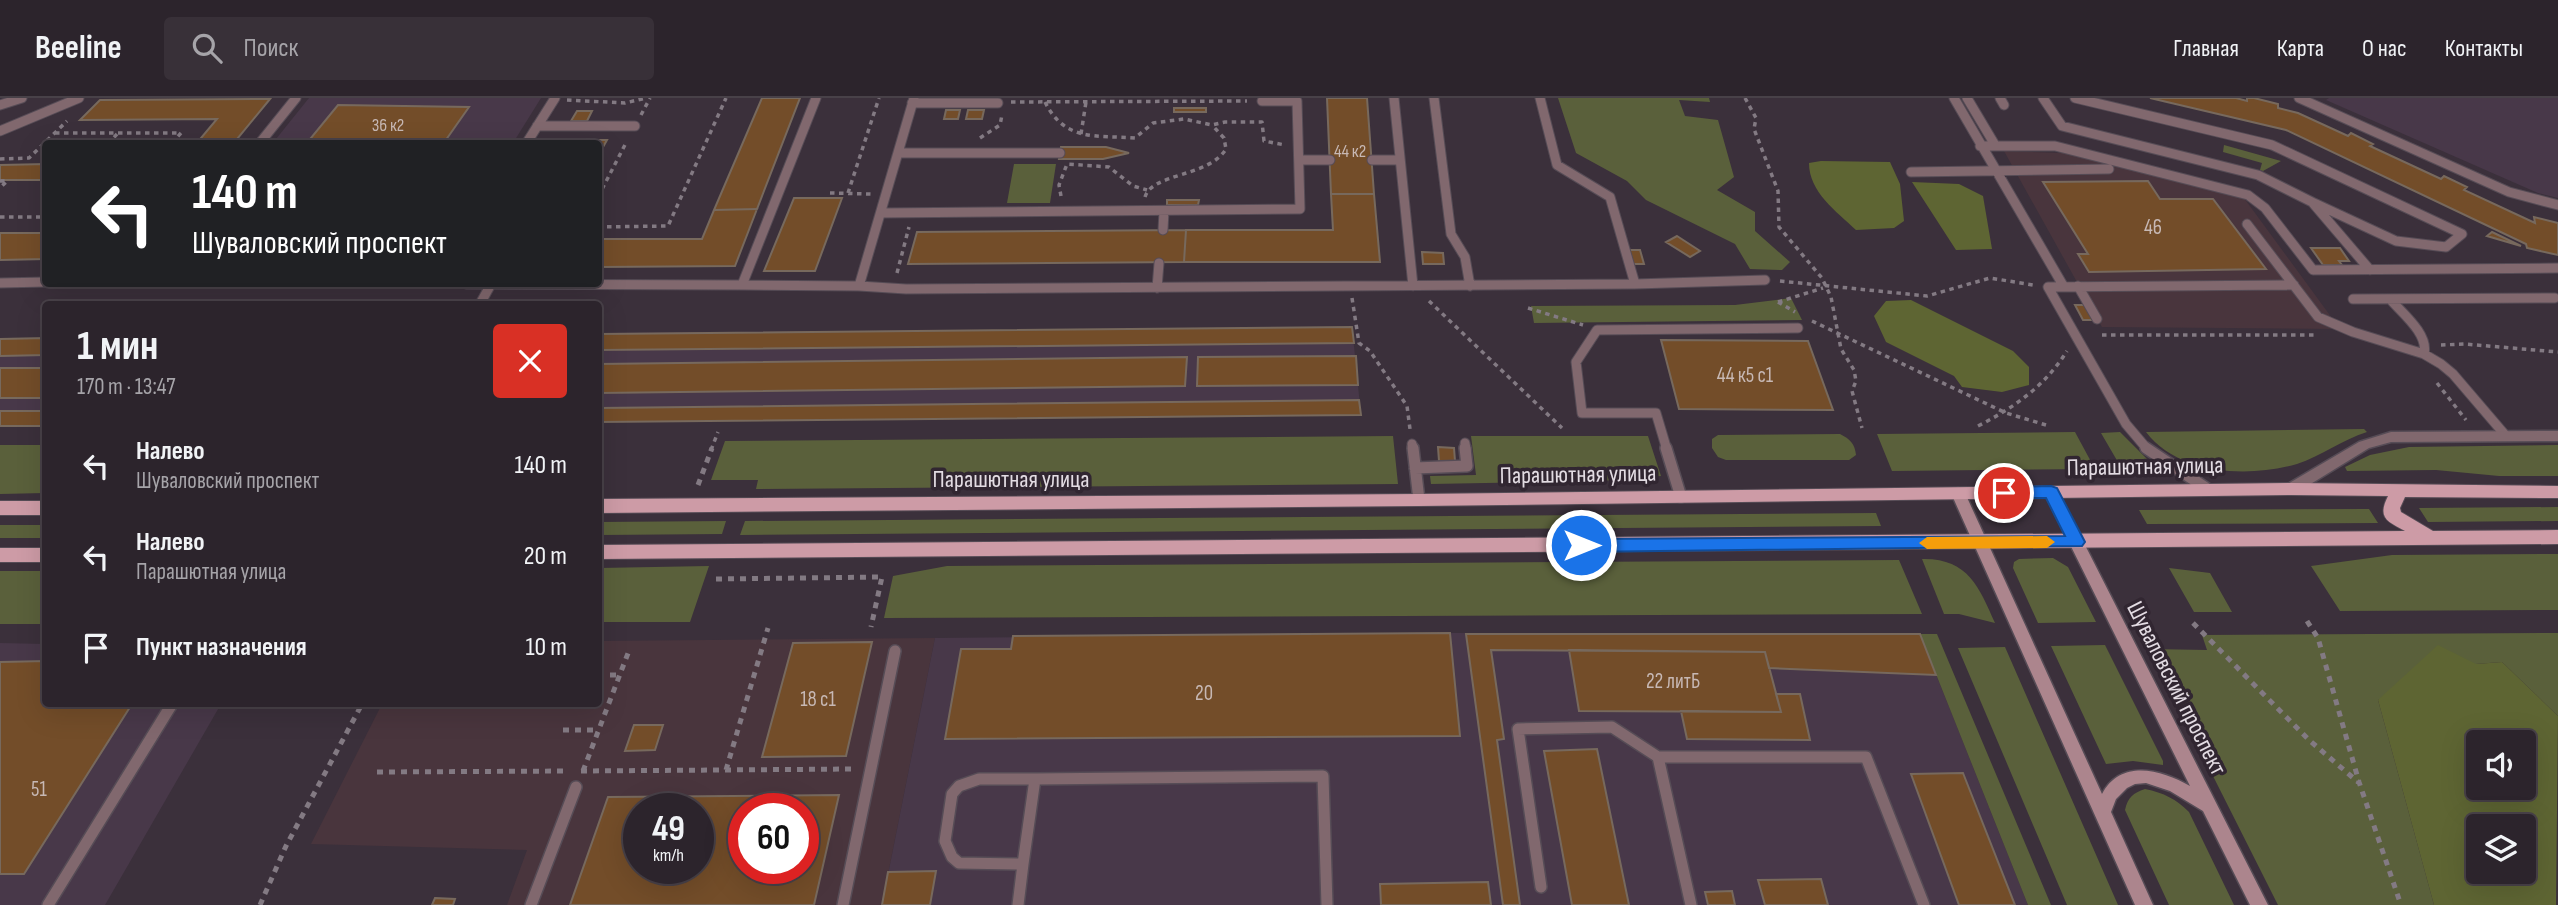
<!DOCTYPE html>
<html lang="ru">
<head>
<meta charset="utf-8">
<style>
  :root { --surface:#2c242c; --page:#383038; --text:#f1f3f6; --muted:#a6a4a9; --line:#484148 }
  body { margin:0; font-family:"Sofia Sans Condensed",sans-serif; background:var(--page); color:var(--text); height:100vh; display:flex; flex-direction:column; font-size:26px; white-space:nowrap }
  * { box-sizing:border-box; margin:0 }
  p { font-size:23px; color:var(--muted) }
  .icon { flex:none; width:38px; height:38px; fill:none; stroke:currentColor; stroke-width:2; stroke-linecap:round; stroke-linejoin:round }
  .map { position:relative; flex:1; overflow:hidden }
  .sheet { position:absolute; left:42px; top:203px; width:560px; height:406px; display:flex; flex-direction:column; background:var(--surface); border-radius:7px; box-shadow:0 7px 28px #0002,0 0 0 2px var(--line) }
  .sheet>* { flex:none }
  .top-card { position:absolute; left:42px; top:42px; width:560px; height:147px; border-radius:7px; box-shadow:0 7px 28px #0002,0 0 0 2px var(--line); background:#202124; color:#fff; overflow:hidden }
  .tools { position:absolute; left:2466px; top:632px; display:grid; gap:14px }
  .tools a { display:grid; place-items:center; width:70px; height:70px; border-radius:7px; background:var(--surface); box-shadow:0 7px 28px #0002,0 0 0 2px var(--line); font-size:35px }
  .speed { position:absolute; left:623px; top:695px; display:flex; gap:14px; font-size:35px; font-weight:700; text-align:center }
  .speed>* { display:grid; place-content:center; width:91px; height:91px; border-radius:50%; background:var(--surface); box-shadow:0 7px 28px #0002,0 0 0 2px var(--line); line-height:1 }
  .speed small { font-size:18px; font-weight:400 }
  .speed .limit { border:10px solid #d22; background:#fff; color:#111 }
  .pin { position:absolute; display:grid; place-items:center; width:60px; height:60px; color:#fff; margin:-30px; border:4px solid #fff; border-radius:50%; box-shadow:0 2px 7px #0007 }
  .me { position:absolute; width:77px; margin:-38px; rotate:90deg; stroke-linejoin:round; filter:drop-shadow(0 0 5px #0008) }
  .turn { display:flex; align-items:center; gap:24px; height:147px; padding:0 35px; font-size:32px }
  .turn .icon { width:91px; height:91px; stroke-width:2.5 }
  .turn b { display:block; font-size:49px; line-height:60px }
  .round { display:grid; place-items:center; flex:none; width:74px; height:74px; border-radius:7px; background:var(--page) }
  .headline { display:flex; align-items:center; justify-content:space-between; height:119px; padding:0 35px }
  h1 { font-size:42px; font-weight:700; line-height:52px }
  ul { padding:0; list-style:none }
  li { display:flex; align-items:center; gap:21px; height:91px; padding:0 35px }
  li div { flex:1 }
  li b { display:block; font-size:26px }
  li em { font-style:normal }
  header { display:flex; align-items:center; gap:42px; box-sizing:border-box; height:98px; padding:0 35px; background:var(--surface); border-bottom:2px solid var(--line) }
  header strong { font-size:33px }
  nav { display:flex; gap:38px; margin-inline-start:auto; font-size:24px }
  .search { width:490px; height:63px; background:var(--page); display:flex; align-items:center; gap:18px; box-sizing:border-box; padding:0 24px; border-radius:7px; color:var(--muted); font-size:26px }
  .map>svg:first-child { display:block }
  .commercial { fill:#49353d; fill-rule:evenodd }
  .built { fill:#483849 }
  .green { fill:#5a603b }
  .forest { fill:#5e6533; fill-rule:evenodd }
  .building { fill:#734d29; stroke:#77695d; stroke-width:2; fill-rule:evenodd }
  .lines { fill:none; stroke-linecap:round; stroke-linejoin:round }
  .lane-far1-casing { stroke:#564c56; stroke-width:11 }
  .lane-casing { stroke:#564c56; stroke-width:14 }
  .street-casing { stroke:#564c56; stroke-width:3 }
  .secondary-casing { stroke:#564c56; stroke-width:3 }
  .primary-casing { stroke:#564c56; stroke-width:2 }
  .path-far1 { stroke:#837a83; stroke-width:3.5; stroke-dasharray:4.5 4.5; stroke-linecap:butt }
  .path { stroke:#837a83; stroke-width:5; stroke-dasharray:6 6; stroke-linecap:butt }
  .lane-far1 { stroke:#81686e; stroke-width:9 }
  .lane { stroke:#81686e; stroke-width:11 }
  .street { fill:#81686e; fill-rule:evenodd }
  .secondary { fill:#ac858d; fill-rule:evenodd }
  .primary { fill:#cd9ba6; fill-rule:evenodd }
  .route { fill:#1a73e8; stroke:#114b97; stroke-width:2 }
  .slow { fill:#f59e0b }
  .labels { text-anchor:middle; stroke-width:7; stroke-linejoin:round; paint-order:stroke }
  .far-number-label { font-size:18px; fill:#c7b8b4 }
  .number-label { font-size:21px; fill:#c7b8b4 }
  .street-label { font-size:24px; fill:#e3dce3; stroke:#312631 }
</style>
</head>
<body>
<header>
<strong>Beeline</strong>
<div class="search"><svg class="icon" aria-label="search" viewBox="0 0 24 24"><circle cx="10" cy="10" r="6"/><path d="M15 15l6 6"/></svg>Поиск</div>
<nav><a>Главная</a><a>Карта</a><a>О нас</a><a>Контакты</a></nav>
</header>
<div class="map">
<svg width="2558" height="807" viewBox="0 0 2558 807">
  <rect width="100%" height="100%" fill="#3b303b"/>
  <path class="commercial" d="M2004,53L2064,55L2244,100L2340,231L2102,229Z
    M935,540L882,807H507L527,752L311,746L382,606H598L599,543ZM639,710H698V770H639ZM744,710H803V770H744Z"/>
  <path class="built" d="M309,0H541L513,45L272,46Z
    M2329,0H2558V100L2538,95L2326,2Z
    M1352,229L1361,317L599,324L598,235Z
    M0,240H45V328H0Z
    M1450,535L1920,536L2028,807H882L935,540Z
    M0,545L45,546L46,606H221L105,807H0Z"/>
  <path class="green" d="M1558,0H1709L1710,4L1679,2L1685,18L1718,22L1734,79L1717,92L1755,114V133L1790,164L1782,172L1750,171L1735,146L1646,102L1627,83L1576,55Z
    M2224,47L2281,63L2263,73L2260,72L2262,65L2223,54Z
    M1014,66H1056L1050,105H1007Z
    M1791,200L1802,222L1534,225L1531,208L1735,207Z
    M2364,331L2367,334C2342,342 2321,358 2297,366C2248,380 2179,377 2146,334Z
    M2075,334L2095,371L1892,373L1877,336Z
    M2120,334L2157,371H2122L2101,335Z
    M1840,336C1850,341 1855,346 1856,357L1849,362H1726L1718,359L1712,350V341L1718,337Z
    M1393,338L1398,386L756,391L758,382H711L725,343Z
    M1471,338H1648L1661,378L1601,383L1431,386L1430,378L1476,377Z
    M0,347H45V395L0,396Z
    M2558,347V378H2499L2436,372L2347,373L2345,369L2370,357L2409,349Z
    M2558,409V423L2428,424L2419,410Z
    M2369,411L2378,425L2147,426L2139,412Z
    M1876,415L1881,428L740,437L745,423Z
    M726,423L722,436L599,437V424Z
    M0,427H45V440H0Z
    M2558,456V512L2340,513L2311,468L2392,457Z
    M2053,460L2068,469L2096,524L2038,525L2013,470L2014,464L2019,461Z
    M1922,461C1968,460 1979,489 1995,525L1959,516H1944Z
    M1899,462L1922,516L884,520L893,478L947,468Z
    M709,468L690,524H599V470Z
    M2169,470L2210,475L2232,514H2194Z
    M0,473H45V526H0Z
    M2558,535V618L2502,564L2476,566L2378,602L2434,807H2278L2149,551L2207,552L2202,537Z
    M1920,536H1937L2051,807H2028Z
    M2105,547L2163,663V667L2133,663L2106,666L2051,548Z
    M2005,549L2118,807H2067L1958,550Z
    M2145,691C2164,695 2176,701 2189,714L2234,807H2169L2125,712C2128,699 2133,695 2145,691Z"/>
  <path class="forest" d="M1821,63L1890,64L1900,86L1904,123L1894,130L1856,132C1836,113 1809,94 1809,65Z
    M1912,84L1959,86L1983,98L1992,151L1956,152Z
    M1911,202L2013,253L2029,269V287L2002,294L1962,289L1954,278L1886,244L1874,218L1886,203Z
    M2438,547L2476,566L2502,564L2558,618L2556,807H2434L2378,602ZM2478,644H2524V690H2478ZM2478,728H2524V774H2478Z"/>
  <path class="building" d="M762,0H800L757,111L714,112Z
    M1327,0H1367L1374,96H1331Z
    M2150,0H2236L2247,3V0H2254L2278,6V10L2298,15L2348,38L2351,35L2373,46L2370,48L2441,81L2444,78L2467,89L2464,92L2535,125L2534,119L2558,125V157L2527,150L2526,146L2286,32Z
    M270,1L233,46H196L217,21L80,22L100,2Z
    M338,7L469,9L443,46H306Z
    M1174,10H1206V14H1174Z
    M946,12H960L958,21H944Z
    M968,12H984L982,21H966Z
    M577,13H592L587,23H571Z
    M568,42H607L598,58V46H567Z
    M1061,49H1106L1129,55L1103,61H1059Z
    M46,66V82H0V67Z
    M2148,83L2160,101H2213L2266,171L2089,174L2078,156H2088L2043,84Z
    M1331,96H1374L1380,164H1184L1186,132H1333Z
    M794,100H842L815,173H764Z
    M1167,102H1199L1198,107H1167Z
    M757,111L735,168L598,169V141H702L714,112Z
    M1186,132L1184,164L908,166L917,134Z
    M2492,134L2521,148L2487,138Z
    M0,135H46V161L0,162Z
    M1677,138L1700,153L1690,159L1666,144Z
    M2311,150H2340L2349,163H2339L2342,167H2323Z
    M1629,152H1640L1644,166H1633Z
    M1422,154L1443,155L1444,166H1423Z
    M2075,207H2086L2094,222H2083Z
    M1352,229L1354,245L598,252V236Z
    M46,240V257L0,258V241Z
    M1661,242L1808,243L1833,312L1679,311Z
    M1356,258L1358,287L1197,288L1198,259Z
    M1187,259L1185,288L598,295V266Z
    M0,270H46V300H0Z
    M1359,302L1361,317L598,324V310Z
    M0,313H46V328H0Z
    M1438,349L1454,350L1455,363H1439Z
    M1450,535L1460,638L945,641L961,551H1011L1013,538Z
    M1466,536H1920L1936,577L1769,570L1765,554L1491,552L1504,641L1497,642L1520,807H1503Z
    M872,544L846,658L762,659L793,545Z
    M1569,552L1765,554L1781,614L1579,613Z
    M46,563V606H132L24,776H0V564Z
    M1776,596H1800L1810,642L1687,641L1681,613L1781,614Z
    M634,627H663L655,652L625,653Z
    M1597,651L1629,807H1572L1544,653Z
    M1963,675L2015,807H1959L1911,676Z
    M839,697L814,807H570L608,699ZM639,710H698V770H639ZM744,710H803V770H744Z
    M936,773L930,807H882L888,774Z
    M1821,781L1828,807H1765L1758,782Z
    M1488,784L1491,807H1381L1380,786Z
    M1732,793L1735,807H1708L1705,794Z
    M435,800L455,801L453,807H432Z"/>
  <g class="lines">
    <defs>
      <path id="lane-far1" d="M1394,0L1413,188
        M1434,0L1451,136L1465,159L1470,188
        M1954,0L2064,189
        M1967,0L1995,47
        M2000,0L2004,7
        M2043,0L2062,28L2258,77L2312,104
        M2075,0L2272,47L2462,136L2446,149L2396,143L2312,104L2370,172
        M2299,0L2509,94L2558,107
        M912,5H998
        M0,7L22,0
        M537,28H635
        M0,33L79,0
        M259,46L296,0
        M526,46L555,0
        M1980,48H2055L2248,97L2265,110L2313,172L2558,170
        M898,55H1060
        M1299,62H1330
        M1372,62H1400
        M1911,74L2109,71
        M881,115L1300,111L1297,3H1262
        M2247,126L2318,219L2353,234L2424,256L2441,266L2453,276L2506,338
        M1163,132L1164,113
        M0,185L46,184
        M466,186L742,187L816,0
        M1635,186L1765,182
        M742,187L859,188L914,0
        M859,188L906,191L1635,186L1610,99L1557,67L1540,0
        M2078,188L2097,221
        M1157,190L1159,165
        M2353,201L2555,200
        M2390,201C2402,215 2429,236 2424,256
        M480,206L490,188
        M1465,345L1466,352
        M1412,346L1413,352
        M1667,352L1656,315H1582L1576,264L1597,232L1798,230
        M2148,352L2126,326L2048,189L2294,187"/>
      <path id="lane" d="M1413,350L1419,402
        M1666,350L1681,399
        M2146,350L2209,392
        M1415,370L1467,368L1465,350
        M979,681H1035L1023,766L959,765L952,759L945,743L952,696L959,688Z
        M1035,681L1323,678L1327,807
        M1541,789L1518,631L1612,629L1658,659
        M48,807L172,606
        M531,807L576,689
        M843,807L895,553
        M1018,807L1023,766
        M1691,807L1658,659H1866L1924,807"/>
      <path id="street" d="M2558,333V343L2391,344L2369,350L2296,395L2291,396L2284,391L2286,387L2359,344L2391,334Z"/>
      <path id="secondary" d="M2051,389L2058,394L2268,807H2250L2203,713L2170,693L2146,685L2135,686L2127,690L2116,701L2111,714L2153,807H2135L1951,395L1958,390L1965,395L2102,696C2121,660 2162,672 2190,688L2044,394Z"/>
      <path id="primary" d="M2291,385L2558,388V400L2405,399L2400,410L2401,414L2433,433L2558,432V446L598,461V447L2405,433C2387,423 2377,420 2388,398L2291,397L1419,408L598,415V401L1419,396Z
        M0,403H46V417H0Z
        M0,450H46V464H0Z"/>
    </defs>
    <use href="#lane-far1" class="lane-far1-casing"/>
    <use href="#lane" class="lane-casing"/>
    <use href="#street" class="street-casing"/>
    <use href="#secondary" class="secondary-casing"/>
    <use href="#primary" class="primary-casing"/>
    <path class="path-far1" d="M1745,0L1756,20L1754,31L1778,93L1779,129L1822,180L1831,199L1841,251L1854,272L1856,283L1852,293L1862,330
      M567,2L625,5L646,0
      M1011,4L1247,3
      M1045,4C1065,44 1096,37 1135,40L1153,25L1184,21L1212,27L1225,24H1262L1264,43L1285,47
      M641,17L650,0
      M55,35H181L171,46
      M1081,36L1086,4
      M980,40L1000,27L1002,17
      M108,46L117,36
      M0,61L29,60L67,23
      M0,83H7L0,90
      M830,95L871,96
      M848,95L879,0
      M1061,98L1059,87L1067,66L1109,69L1133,88L1147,92
      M598,99L627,43
      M1145,99C1152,75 1209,79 1226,51L1224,40L1212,27
      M0,119H46
      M598,129L668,128L726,0
      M897,175L909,129
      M1780,183L1927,198L1990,180L2033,187
      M1352,200L1359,245L1370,253L1407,308L1410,331
      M1429,203L1562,330
      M1778,204L1795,214
      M1778,204L1823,190
      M1528,210L1583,227
      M1812,223L2006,315L2046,327
      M2102,237H2317
      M2441,247L2465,246L2558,254
      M2437,285L2466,322
      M1978,328C2015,309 2045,288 2067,253
      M711,352L718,334"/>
    <path class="path" d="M698,387L712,350
      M716,481L882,479L871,529
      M2307,523L2318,540L2359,684L2401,807
      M2193,525L2309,642L2358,684
      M598,577H619
      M563,632H598
      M726,672L768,530
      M581,673L856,671
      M583,673L630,550
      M377,674L569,673
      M260,807L286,748L362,606"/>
    <use href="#lane-far1" class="lane-far1"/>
    <use href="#lane" class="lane"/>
    <use href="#street" class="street"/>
    <use href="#secondary" class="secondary"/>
    <use href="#primary" class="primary"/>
  </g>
  <path class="route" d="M2051,388L2057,390L2085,444L2082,448L1581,454L1573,447L1581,441L2065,438L2046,400H2004L1996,395L2004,389Z"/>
  <path class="slow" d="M2047,438L2055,444L2047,450L1927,451L1919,445L1927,439Z"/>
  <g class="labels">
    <g class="far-number-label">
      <text x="388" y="33">36 к2</text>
      <text x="1350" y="59">44 к2</text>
    </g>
    <g class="number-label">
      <text x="2153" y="136">46</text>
      <text x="1745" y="284">44 к5 с1</text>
      <text x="1673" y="590">22 литБ</text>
      <text x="1204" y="602">20</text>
      <text x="818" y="608">18 с1</text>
      <text x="39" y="698">51</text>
    </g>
    <g class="street-label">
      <text transform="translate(2145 368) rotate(-1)" y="8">Парашютная улица</text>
      <text transform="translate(1578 376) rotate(-1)" y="8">Парашютная улица</text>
      <text x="1011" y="389">Парашютная улица</text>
      <text transform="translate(2177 590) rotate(63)" y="8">Шуваловский проспект</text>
    </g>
  </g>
</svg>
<div class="tools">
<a><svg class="icon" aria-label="sound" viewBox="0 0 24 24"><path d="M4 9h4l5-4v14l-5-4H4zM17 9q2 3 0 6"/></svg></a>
<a><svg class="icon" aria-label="layers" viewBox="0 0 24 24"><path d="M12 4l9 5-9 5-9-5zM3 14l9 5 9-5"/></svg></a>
</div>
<div class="speed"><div>49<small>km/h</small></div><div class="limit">60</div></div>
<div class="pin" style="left:2004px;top:395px;background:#d93025"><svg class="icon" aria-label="arrive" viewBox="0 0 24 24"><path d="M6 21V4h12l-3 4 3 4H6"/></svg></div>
<svg class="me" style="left:1581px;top:447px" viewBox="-20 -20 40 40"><circle r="17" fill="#1a73e8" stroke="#fff" stroke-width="3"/><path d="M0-11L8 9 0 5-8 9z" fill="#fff"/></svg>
<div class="top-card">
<div class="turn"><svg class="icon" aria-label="left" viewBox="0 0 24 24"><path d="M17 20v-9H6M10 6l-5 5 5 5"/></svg><div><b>140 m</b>Шуваловский проспект</div></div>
</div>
<section class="sheet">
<div class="headline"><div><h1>1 мин</h1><p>170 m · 13:47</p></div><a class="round" style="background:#d93025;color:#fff"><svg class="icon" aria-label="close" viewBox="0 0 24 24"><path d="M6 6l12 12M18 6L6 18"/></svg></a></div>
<ul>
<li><svg class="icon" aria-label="left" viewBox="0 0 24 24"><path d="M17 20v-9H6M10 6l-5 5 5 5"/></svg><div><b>Налево</b><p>Шуваловский проспект</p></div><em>140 m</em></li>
<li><svg class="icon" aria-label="left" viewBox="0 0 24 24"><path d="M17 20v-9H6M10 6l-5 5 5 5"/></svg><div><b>Налево</b><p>Парашютная улица</p></div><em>20 m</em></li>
<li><svg class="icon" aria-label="arrive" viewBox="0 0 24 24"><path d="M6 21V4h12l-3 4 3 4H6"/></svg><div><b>Пункт назначения</b></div><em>10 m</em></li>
</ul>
</section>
</div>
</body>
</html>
